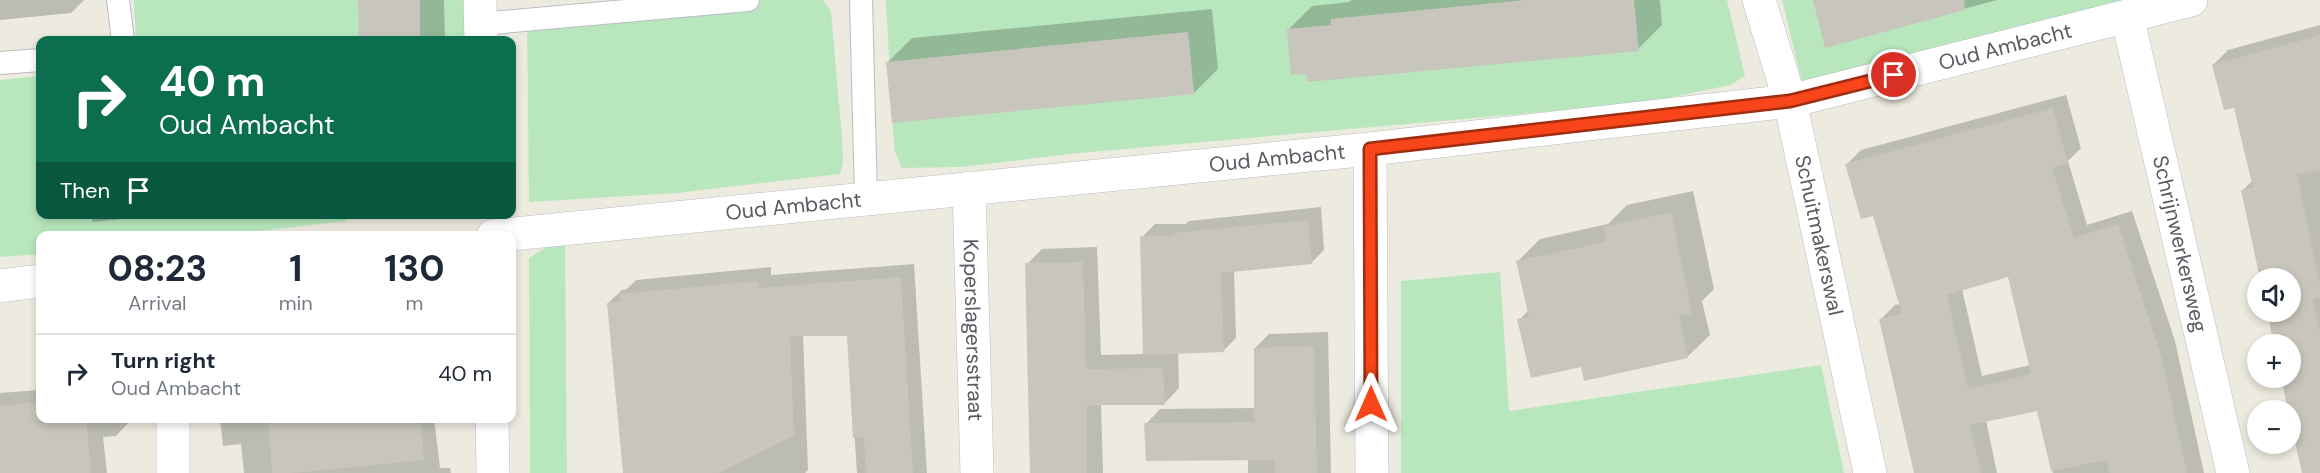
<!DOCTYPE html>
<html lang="en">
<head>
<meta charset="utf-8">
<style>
  :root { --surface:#fff; --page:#f2f2f3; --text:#1f2937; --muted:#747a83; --line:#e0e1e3 }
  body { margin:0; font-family:"DM Sans",sans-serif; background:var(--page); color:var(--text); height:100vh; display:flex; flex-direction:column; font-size:22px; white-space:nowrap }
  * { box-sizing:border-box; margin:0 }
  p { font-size:20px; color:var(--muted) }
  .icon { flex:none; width:33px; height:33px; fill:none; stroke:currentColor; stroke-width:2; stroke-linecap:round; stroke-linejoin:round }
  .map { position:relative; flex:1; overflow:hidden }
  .panel { position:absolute; left:36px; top:231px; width:480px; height:192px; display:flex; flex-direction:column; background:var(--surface); border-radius:12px; box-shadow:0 3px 9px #0003 }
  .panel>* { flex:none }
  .hud { position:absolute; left:36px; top:36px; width:480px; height:183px; border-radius:12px; box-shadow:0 3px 9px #0003; background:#0b6e4f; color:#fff; overflow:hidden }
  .buttons { position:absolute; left:2247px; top:268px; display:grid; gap:12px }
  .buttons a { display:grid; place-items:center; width:54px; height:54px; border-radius:50%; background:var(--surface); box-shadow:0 3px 9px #0003; font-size:30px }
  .pin { position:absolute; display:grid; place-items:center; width:51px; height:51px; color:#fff; margin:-26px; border:3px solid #fff; border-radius:50%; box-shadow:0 2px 6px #0007 }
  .me { position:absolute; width:66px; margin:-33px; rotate:0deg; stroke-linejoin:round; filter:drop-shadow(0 0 4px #0008) }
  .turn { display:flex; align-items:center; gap:21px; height:126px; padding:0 24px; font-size:27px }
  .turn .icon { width:78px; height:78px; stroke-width:2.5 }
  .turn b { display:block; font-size:42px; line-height:51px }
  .then { display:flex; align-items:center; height:57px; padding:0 24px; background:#0003; gap:12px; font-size:22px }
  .eta { display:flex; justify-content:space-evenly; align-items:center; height:102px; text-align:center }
  .eta b { font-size:36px; font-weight:700; line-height:42px }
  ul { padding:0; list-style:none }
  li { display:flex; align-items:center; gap:18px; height:78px; padding:0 24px; border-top:2px solid var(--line) }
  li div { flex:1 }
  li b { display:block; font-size:22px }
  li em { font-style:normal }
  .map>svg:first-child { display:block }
  .green { fill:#b8e7be }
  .shadow { fill:#0003; fill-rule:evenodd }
  .building { fill:#c8c5bc; fill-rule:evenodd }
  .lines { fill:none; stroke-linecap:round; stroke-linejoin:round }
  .lane-casing { stroke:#babcc3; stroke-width:24 }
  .street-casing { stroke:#babcc3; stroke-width:34 }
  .lane { stroke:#fff; stroke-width:22 }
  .street { stroke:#fff; stroke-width:33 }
  .route-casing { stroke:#a12d11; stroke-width:15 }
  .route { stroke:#f8451a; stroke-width:10 }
  .labels { text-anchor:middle; stroke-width:6; stroke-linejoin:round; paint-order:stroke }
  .street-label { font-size:21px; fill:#585b62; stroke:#fff }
</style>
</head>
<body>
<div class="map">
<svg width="2320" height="473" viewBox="0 0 2320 473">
  <rect width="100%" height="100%" fill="#edebdf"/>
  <path class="green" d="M134,0H464V40H136Z
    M751,0H823L831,11L842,139L843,163L840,174L677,193L529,202L527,18Z
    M886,0H1727L1745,76L1730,85L1644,103L1079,153L960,167L902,168L895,152L893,132Z
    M1782,0H2141L1803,86Z
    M40,76V214H347V221L217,236H40V254L0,257V80Z
    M565,245L567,473H530L529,258L548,246Z
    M1500,272L1509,411L1821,365L1844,473H1401V281Z"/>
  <path class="shadow" d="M0,0H84L71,13L0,20Z
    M360,0H444L445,40H360Z
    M1352,0H1660L1662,25L1638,49L1308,72L1288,30L1312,6L1349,2Z
    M1814,0H1997L1826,46Z
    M1212,9L1218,69L1194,93L888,62L912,38Z
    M2320,25V473H2304L2283,378H2290V345H2276L2269,312H2290V279H2262L2242,191L2253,180L2235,106L2213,65L2228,50Z
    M2066,95L2081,148L2068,161L2087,225L2132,211L2175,341L2204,473H2053L2039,409L1986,420L1997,473H1915L1881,319L1895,305L1900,304L1874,215L1847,164L1861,150ZM2010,276L2030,365L1982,376L1962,289Z
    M1693,191L1714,289L1702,301L1710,335L1687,357L1583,365L1519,320L1529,310L1517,262L1540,239L1608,224L1627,205Z
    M1321,207L1324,250L1311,263L1234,270L1236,338L1223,351L1178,352L1179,388L1164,404L1101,403L1103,473H1031L1027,264L1042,249L1097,247L1101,355L1144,354L1142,237L1155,224H1186L1189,221Z
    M91,214H173L92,222Z
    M914,264L927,473H857L848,334H803L808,470L805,473H625L608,303L622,290L627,289L636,280L771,267V275Z
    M1328,332L1331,473H1248V459L1146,424L1160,409L1256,408L1255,348L1269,334Z
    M40,390V418H130V421L116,436L103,437L107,473H0V393Z
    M220,418H434L440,468H450L451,473H244L241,444L223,446Z"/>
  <path class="building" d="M358,0H420V40H359Z
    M1525,0H1634L1639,51L1307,82L1306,74L1291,75L1287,29L1331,25V19Z
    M1813,0H1964L1965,10L1825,48Z
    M1188,32L1194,94L892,123L886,62Z
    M2320,35V171L2297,174L2320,285V298L2313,299L2320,333V473H2302L2290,420V411H2288L2281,378H2290V345H2274L2267,312H2290V279H2260L2241,190L2253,188L2234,108L2224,110L2212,65Z
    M2053,108L2068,163L2052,168L2074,238L2118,224L2161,355L2187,473H2109L2107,460L2051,471L2037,411L1970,425L1981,473H1914L1879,319L1902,314L1873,216L1861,219L1845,164ZM2008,277L2031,374L1968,389L1947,295Z
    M1671,212L1692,313L1679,316L1688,358L1584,381L1581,367L1531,378L1517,319L1529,317L1516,261L1606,242L1603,227Z
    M1308,220L1312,264L1221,273L1224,352L1143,355L1140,236H1175L1174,233Z
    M1083,262L1086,369L1163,368L1165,405H1087V473H1030L1025,263Z
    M901,277L913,473H866L864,437L853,438L847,336H790L794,435L719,473H623L607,303L621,302L620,294L758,281V288Z
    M1314,346L1317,473H1275V460L1146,461L1144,423L1254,422V348Z
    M40,402V418H86L91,473H0V406Z
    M268,418H420L424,460L293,473H272Z"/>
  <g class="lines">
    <defs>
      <path id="lane" d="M118,0L123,40
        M861,0L866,199
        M481,24L748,0
        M0,63L40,60"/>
      <g id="street">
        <path d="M480,0L481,40"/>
        <path id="s1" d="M1759,0L1790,101L1870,473"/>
        <path id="s2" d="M2127,16L2233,473"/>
        <path d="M1370,149L1372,473"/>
        <path id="s3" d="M969,188L977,473"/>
        <path id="s4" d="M493,236L1370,149L1790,101L2191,0"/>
        <path d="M0,286L40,281"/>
        <path d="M492,418L493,473"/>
        <path d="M173,473V418"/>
      </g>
    </defs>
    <use href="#lane" class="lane-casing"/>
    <use href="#street" class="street-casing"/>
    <use href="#lane" class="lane"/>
    <use href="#street" class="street"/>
  </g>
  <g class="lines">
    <defs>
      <path id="route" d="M1371,404L1370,149L1790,101L1894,75"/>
    </defs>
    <use href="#route" class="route-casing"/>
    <use href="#route" class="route"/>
  </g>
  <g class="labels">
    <g class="street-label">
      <text dy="7" stroke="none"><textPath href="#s4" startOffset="1526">Oud Ambacht</textPath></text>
      <text dy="7" stroke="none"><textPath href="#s4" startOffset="788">Oud Ambacht</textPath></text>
      <text dy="7" stroke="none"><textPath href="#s4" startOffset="302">Oud Ambacht</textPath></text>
      <text dy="7" stroke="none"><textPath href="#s1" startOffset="243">Schuitmakerswal</textPath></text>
      <text dy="7" stroke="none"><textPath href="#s2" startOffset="234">Schrijnwerkersweg</textPath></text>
      <text dy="7" stroke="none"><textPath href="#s3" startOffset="142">Koperslagersstraat</textPath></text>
    </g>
  </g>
</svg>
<div class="buttons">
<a><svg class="icon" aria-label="sound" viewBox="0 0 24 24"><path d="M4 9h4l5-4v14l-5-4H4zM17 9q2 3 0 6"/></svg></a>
<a>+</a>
<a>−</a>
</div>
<div class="pin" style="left:1894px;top:75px;background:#d93025"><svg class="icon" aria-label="arrive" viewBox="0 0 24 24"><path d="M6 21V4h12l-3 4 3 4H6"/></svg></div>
<svg class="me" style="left:1371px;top:404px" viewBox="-20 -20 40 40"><path d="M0-17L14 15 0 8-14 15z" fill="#f8451a" stroke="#fff" stroke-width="4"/></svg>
<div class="hud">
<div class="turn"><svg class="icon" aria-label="right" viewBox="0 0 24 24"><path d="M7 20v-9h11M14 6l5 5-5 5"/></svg><div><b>40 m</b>Oud Ambacht</div></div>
<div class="then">Then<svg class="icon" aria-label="arrive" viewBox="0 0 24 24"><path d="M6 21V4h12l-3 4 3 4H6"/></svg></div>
</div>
<section class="panel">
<div class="eta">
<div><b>08:23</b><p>Arrival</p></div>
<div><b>1</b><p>min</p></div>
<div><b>130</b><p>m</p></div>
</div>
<ul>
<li><svg class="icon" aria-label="right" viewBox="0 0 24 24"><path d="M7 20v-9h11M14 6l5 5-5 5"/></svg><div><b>Turn right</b><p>Oud Ambacht</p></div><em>40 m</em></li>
</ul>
</section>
</div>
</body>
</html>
